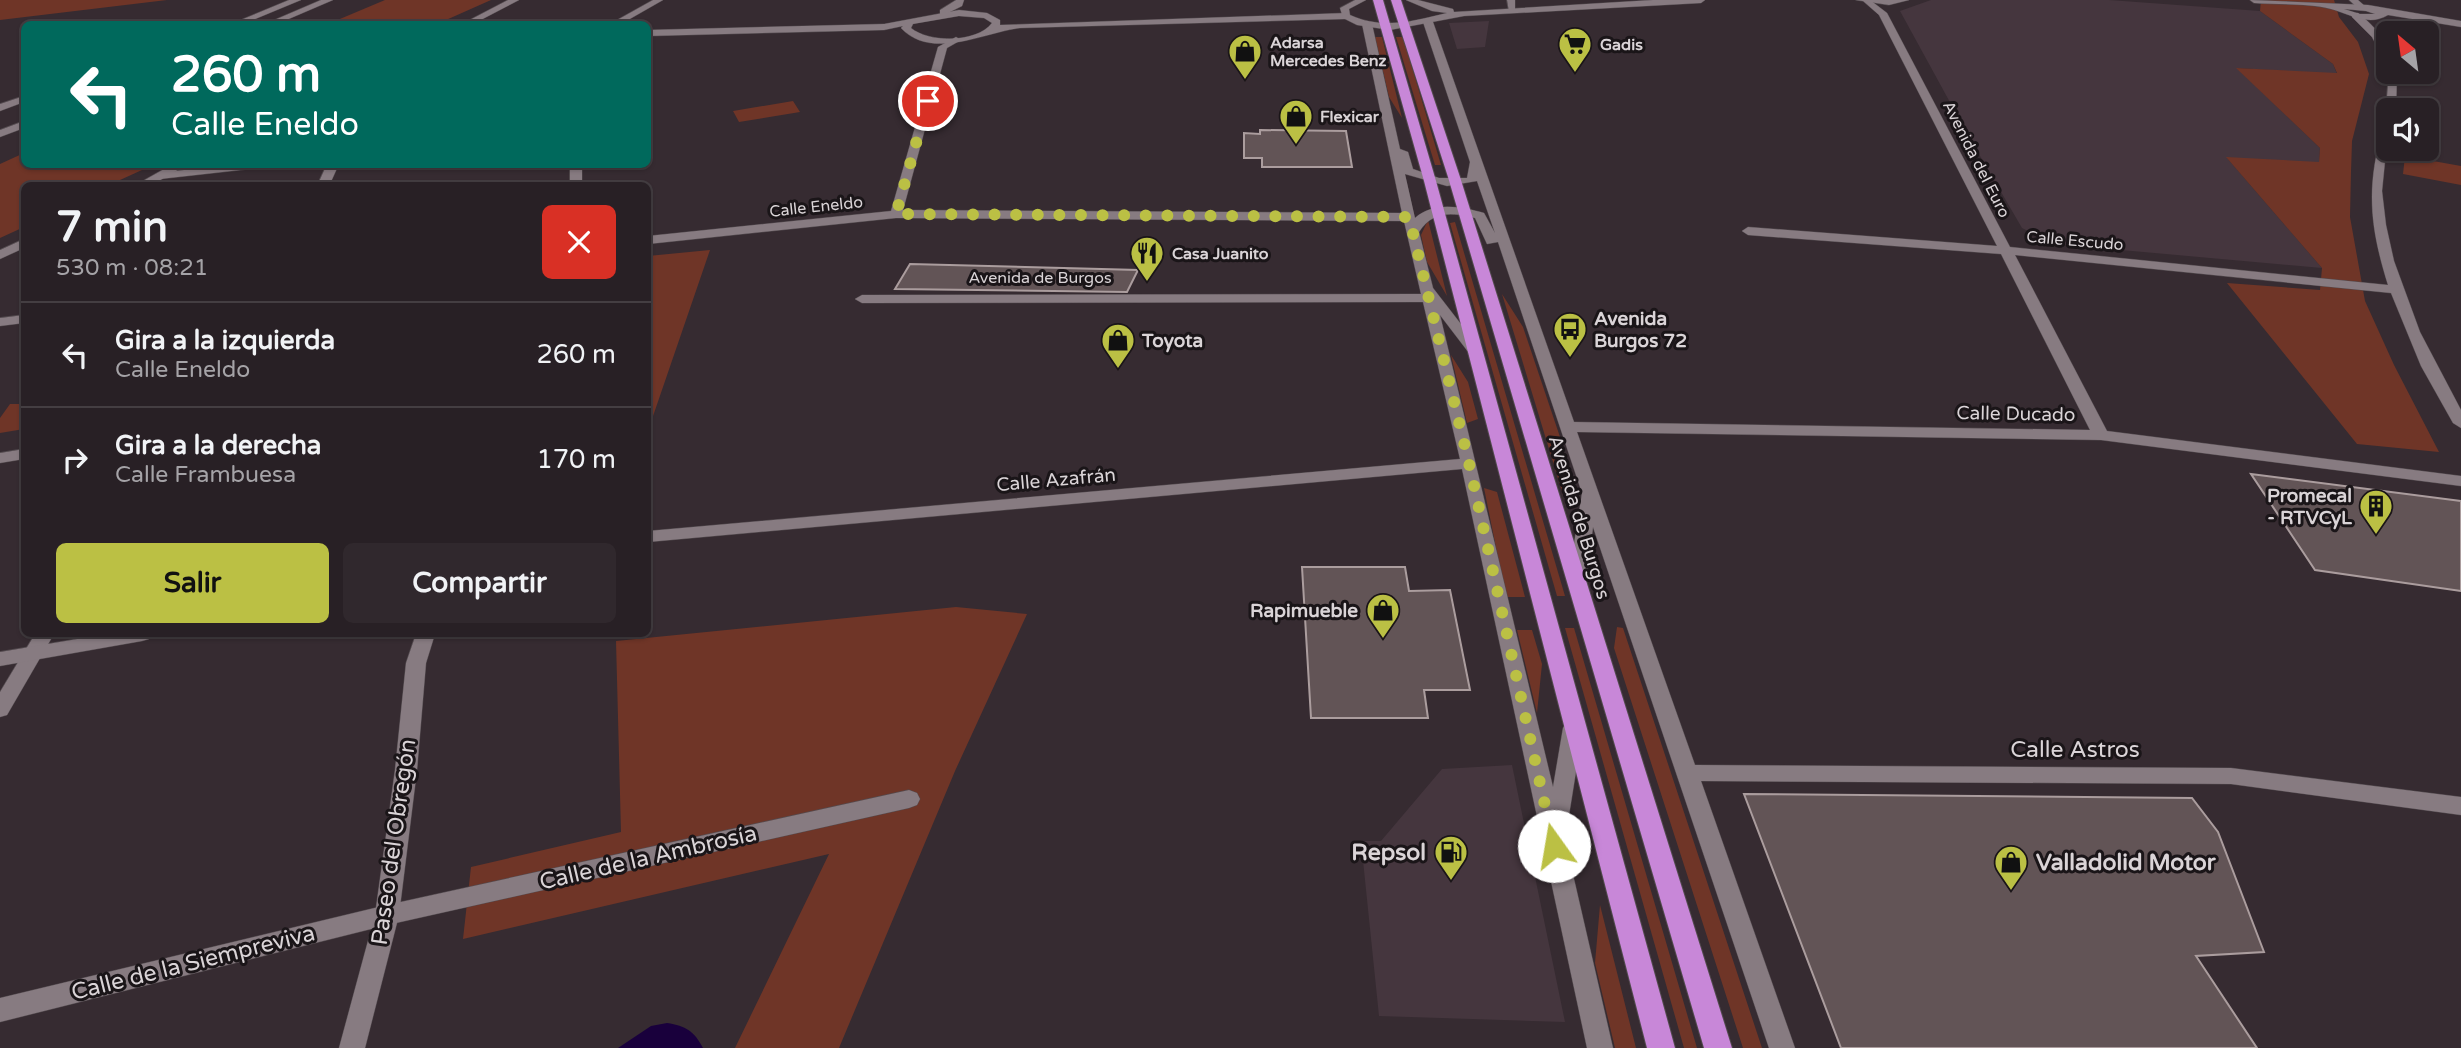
<!DOCTYPE html>
<html lang="es">
<head>
<meta charset="utf-8">
<style>
  :root { --surface:#282025; --page:#30282d; --text:#f1f3f6; --muted:#a5a3a7; --line:#443e42; --accent:#bbc044 }
  body { margin:0; font-family:"Varela Round",sans-serif; background:var(--page); color:var(--text); height:100vh; display:flex; flex-direction:column; font-size:26px; white-space:nowrap }
  * { box-sizing:border-box; margin:0 }
  p { font-size:23px; color:var(--muted) }
  .icon { flex:none; width:38px; height:38px; fill:none; stroke:currentColor; stroke-width:2; stroke-linecap:round; stroke-linejoin:round }
  .map { position:relative; flex:1; overflow:hidden }
  .panel { position:absolute; left:21px; top:182px; width:630px; height:455px; display:flex; flex-direction:column; background:var(--surface); border-radius:10px; box-shadow:0 2px 5px #0004,0 0 0 2px var(--line) }
  .panel>* { flex:none }
  .top-card { position:absolute; left:21px; top:21px; width:630px; height:147px; border-radius:10px; box-shadow:0 2px 5px #0004,0 0 0 2px var(--line); background:#00695c; color:#fff; overflow:hidden }
  .needle { width:46px; rotate:331deg }
  .buttons { position:absolute; left:2376px; top:21px; display:grid; gap:14px }
  .buttons a { display:grid; place-items:center; width:63px; height:63px; border-radius:10px; background:var(--surface); box-shadow:0 2px 5px #0004,0 0 0 2px var(--line); font-size:35px }
  .pin { position:absolute; display:grid; place-items:center; width:60px; height:60px; color:#fff; margin:-30px; border:4px solid #fff; border-radius:50%; box-shadow:0 2px 7px #0007 }
  .me { position:absolute; width:77px; margin:-38px; rotate:347deg; stroke-linejoin:round; filter:drop-shadow(0 0 5px #0008) }
  .turn { display:flex; align-items:center; gap:24px; height:147px; padding:0 35px; font-size:32px }
  .turn .icon { width:91px; height:91px; stroke-width:2.5 }
  .turn b { display:block; font-size:49px; line-height:60px }
  .round { display:grid; place-items:center; flex:none; width:74px; height:74px; border-radius:10px; background:var(--page) }
  .summary { display:flex; align-items:center; justify-content:space-between; height:119px; padding:0 35px }
  h1 { font-size:42px; font-weight:700; line-height:52px }
  .action { display:flex; gap:14px; margin-top:auto; padding:14px 35px }
  .action a { flex:1; height:80px; border-radius:10px; background:var(--accent); color:#111; font-size:28px; font-weight:700; line-height:80px; text-align:center }
  .action a+a { background:var(--page); color:var(--text) }
  ul { padding:0; list-style:none }
  li { display:flex; align-items:center; gap:21px; height:105px; padding:0 35px; border-top:2px solid var(--line) }
  li div { flex:1 }
  li b { display:block; font-size:26px }
  li em { font-style:normal }
  .map>svg:first-child { display:block }
  .built { fill:#45363e }
  .green { fill:#6f3527 }
  .water { fill:#19003c }
  .building { fill:#625456; stroke:#ab9d9e; stroke-width:2 }
  .lines { fill:none; stroke-linecap:round; stroke-linejoin:round }
  .pedestrian-casing { stroke:#524a4e; stroke-width:1 }
  .minor-casing { stroke:#524a4e; stroke-width:1 }
  .tertiary-casing { stroke:#524a4e; stroke-width:1 }
  .secondary-casing { stroke:#524a4e; stroke-width:1 }
  .trunk-casing { stroke:#524a4e; stroke-width:2 }
  .pedestrian { fill:#877b81; fill-rule:evenodd }
  .minor { fill:#877b81; fill-rule:evenodd }
  .tertiary { fill:#877b81; fill-rule:evenodd }
  .secondary { fill:#877b81; fill-rule:evenodd }
  .trunk { fill:#c887d8; fill-rule:evenodd }
  .route { stroke:#bbc044; stroke-width:12; stroke-dasharray:0 21.6 }
  .labels { text-anchor:middle; stroke-width:6; stroke-linejoin:round; paint-order:stroke }
  .far-poi-label { font-size:16px; font-weight:bold; fill:#dad4d7; stroke:#1a1518; text-anchor:start }
  .far-street-label { font-size:16px; fill:#dad4d7; stroke:#1a1518 }
  .poi-label { font-size:19px; font-weight:bold; fill:#dad4d7; stroke:#1a1518; text-anchor:start }
  .street-label { font-size:19px; fill:#dad4d7; stroke:#1a1518 }
  .near-street-label { font-size:23px; fill:#dad4d7; stroke:#1a1518 }
  .near-poi-label { font-size:23px; font-weight:bold; fill:#dad4d7; stroke:#1a1518; text-anchor:end }
</style>
</head>
<body>
<div class="map">
<svg width="2461" height="1048" viewBox="0 0 2461 1048">
  <rect width="100%" height="100%" fill="#362b31"/>
  <path class="built" d="M1931,0H2109L2260,11L2333,64L2337,74L2237,68L2320,148L2319,163L2227,158L2322,268L2054,244L2022,228L1969,137L1900,11Z
    M1489,21L1485,47L1457,49L1449,23Z
    M1512,765L1565,1022L1379,1016L1361,841H1381L1442,769Z"/>
  <path class="green" d="M0,0H167L0,20Z
    M385,0H491L437,24H328Z
    M2261,0H2334L2339,17L2358,42L2369,74L2352,141L2351,172L2350,217L2365,301L2394,365L2439,452L2357,444L2227,283L2320,290L2322,268L2226,157L2319,162L2320,148L2236,68L2337,73L2333,64L2260,11Z
    M1375,37H1382L1402,118L1389,97Z
    M1396,37H1403L1441,165H1435Z
    M793,101L800,112L739,122L733,111Z
    M24,153V164L153,165L109,185L24,186V227L0,238V164Z
    M2405,156L2461,166V185L2403,174Z
    M1428,220L1447,296L1427,262L1421,235Z
    M1455,222L1565,596H1557L1450,223Z
    M710,250L652,419L648,422V256Z
    M1502,294L1523,327L1560,437L1563,495Z
    M1451,355L1468,382L1478,419L1467,423Z
    M10,404H24V429L0,433V418Z
    M1484,488L1497,492L1525,597H1506Z
    M956,607L1027,614L955,771L839,1048H735L829,854L463,939L471,867L621,832L616,641Z
    M1617,627L1623,628L1762,1048H1743L1614,648Z
    M1565,628H1574L1697,1048H1684Z
    M1517,630H1532L1542,664L1537,713Z
    M1600,905L1636,1048H1615L1595,963Z"/>
  <path class="water" d="M667,1023C686,1026 694,1031 703,1048H618L651,1026Z"/>
  <path class="building" d="M1260,130L1346,131L1352,167H1262V158H1244V133L1260,134Z
    M910,264L1138,270L1127,292L895,289Z
    M2251,474L2461,501V591L2315,570Z
    M1302,567H1405L1409,591L1450,590L1470,690H1424L1428,718H1311Z
    M1744,794L2192,798L2218,832L2264,952L2196,956L2257,1048H1841Z"/>
  <g class="lines">
    <defs>
      <path id="pedestrian" d="M232,164H273L268,167L160,179L154,176L160,173Z
        M327,164H339L329,186H317Z
        M24,449V459L0,463V453Z
        M35,634H54L7,715L0,717V692Z
        M909,790L917,793L920,799L917,805L909,808L387,925L0,1022V998L387,905Z"/>
      <path id="minor" d="M289,0H301L243,24H231Z
        M321,0H333L277,24H265Z
        M508,0H519L473,24H462Z
        M653,0H663L621,24H610Z
        M956,0H964L962,6L946,14H940V10Z
        M1507,0H1515V12H1509Z
        M1862,0H1870L1887,13L2010,247L2388,285C2369,224 2366,186 2384,124L2389,121L2382,191L2386,225L2394,261L2420,332L2461,410V428L2453,423L2421,366L2391,293L2015,255L2107,431L2461,476V486L2101,440L1577,432L1695,765L2231,768L2461,797V815L2231,784L1701,781L1795,1048H1769L1593,527L1586,582L1577,588L1568,582L1582,493L1498,242L1487,244L1475,218C1452,212 1432,211 1419,232L1433,288L1481,350L1479,353H1469L1440,315L1553,787L1563,728L1566,723L1573,720L1580,723L1583,728L1565,840L1613,1048H1587L1462,469L648,542V531L1460,459L1423,302L862,303L855,299L862,295L1421,294L1404,221L896,218L648,244V236L891,211L938,47L956,37L961,40L947,48L903,210L1402,213L1362,24L1367,21L1372,24L1400,149L1408,152L1413,169L1439,178H1467L1470,162L1423,22L1428,19L1433,22L1574,422L2090,430L2001,254L1748,235L1742,231L1748,227L1997,246L1879,15ZM1405,174L1447,186L1477,181L1495,233L1484,213C1462,207 1434,201 1415,218Z
        M2349,0H2358L2366,7L2359,9Z
        M2352,13H2358C2375,27 2389,40 2389,63L2384,60L2372,37L2352,17Z
        M2389,70L2397,72L2396,110H2389V113L2386,110Z
        M24,96V102L0,111V104Z
        M24,121V128L0,137V130Z
        M24,315V323L0,326V318Z
        M107,634H152L149,639L142,641L0,666V652Z"/>
      <path id="tertiary" d="M959,10L987,13L1000,20V25L1346,13L1350,16L1346,19L1020,28C985,32 932,61 901,28L903,26L884,30L648,36V30L884,24ZM959,16L984,18L992,23C977,43 929,43 911,28L913,24Z
        M173,164H188L150,186H134Z
        M570,164H582V186H570Z
        M24,239V248L0,259V250Z
        M416,634H435L426,663L417,770L399,915L365,1048H339L375,915L395,770L406,663Z"/>
      <path id="secondary" d="M1355,0H1366L1349,9L1350,15C1383,30 1414,21 1447,13L1432,11L1406,0H1418L1453,9L1454,12L1653,0H1705L1701,3L1464,16L1390,30L1357,25L1343,18L1340,8Z
        M1856,0H1909L1889,5Z
        M2250,0L2368,5L2461,21V27L2388,15C2368,27 2350,14 2331,9C2308,3 2278,5 2254,3ZM2344,9L2366,11L2375,14H2360Z"/>
      <path id="trunk" d="M1373,0H1383L1436,181L1675,1048H1647L1424,181Z
        M1391,0H1401L1460,177L1732,1048H1704L1448,177Z"/>
    </defs>
    <use href="#pedestrian" class="pedestrian-casing"/>
    <use href="#minor" class="minor-casing"/>
    <use href="#tertiary" class="tertiary-casing"/>
    <use href="#secondary" class="secondary-casing"/>
    <use href="#trunk" class="trunk-casing"/>
    <use href="#pedestrian" class="pedestrian"/>
    <use href="#minor" class="minor"/>
    <use href="#tertiary" class="tertiary"/>
    <use href="#secondary" class="secondary"/>
    <use href="#trunk" class="trunk"/>
  </g>
  <g class="lines">
    <path class="route" d="M928,101L896,214L1409,217L1469,463L1554,846"/>
  </g>
  <defs>
    <symbol id="supermarket-pin" viewBox="-11 -11 22 30"><path d="M0 17L-7.5 6A9.5 9.5 0 1 1 7.5 6Z" fill="#bbc044" stroke="#1a1518"/><path d="M-6-5.5h2.5l.6 2H6L4.5 2H-2.5L-4.4-4H-6ZM-1.5 3.2a1.3 1.3 0 1 0 .1 0ZM3 3.2a1.3 1.3 0 1 0 .1 0Z" fill="#111"/></symbol>
    <symbol id="shop-pin" viewBox="-11 -11 22 30"><path d="M0 17L-7.5 6A9.5 9.5 0 1 1 7.5 6Z" fill="#bbc044" stroke="#1a1518"/><path d="M-5-2.5h2.3a2.7 3.5 0 0 1 5.4 0H5L5.5 6h-11ZM-1.5-2.5h3a1.5 2.3 0 0 0-3 0Z" fill="#111"/></symbol>
    <symbol id="restaurant-pin" viewBox="-11 -11 22 30"><path d="M0 17L-7.5 6A9.5 9.5 0 1 1 7.5 6Z" fill="#bbc044" stroke="#1a1518"/><path d="M-5-6h1v4h1v-4h1v4h1v-4h1v5L-1.5 .5V6h-2V.5L-5-1ZM5-6V6H3V1.5H1.5Q1.5-4 5-6Z" fill="#111"/></symbol>
    <symbol id="bus-pin" viewBox="-11 -11 22 30"><path d="M0 17L-7.5 6A9.5 9.5 0 1 1 7.5 6Z" fill="#bbc044" stroke="#1a1518"/><path d="M-5-6H5V4H4V6H2V4H-2V6H-4V4H-5ZM-3.5-4V0h7V-4ZM-3.5 1.2v1.5H-2V1.2ZM2 1.2v1.5H3.5V1.2Z" fill="#111"/></symbol>
    <symbol id="building-pin" viewBox="-11 -11 22 30"><path d="M0 17L-7.5 6A9.5 9.5 0 1 1 7.5 6Z" fill="#bbc044" stroke="#1a1518"/><path d="M-4-6H4V6H1V3H-1V6H-4ZM-2.5-4.3h1.7v1.8h-1.7ZM.8-4.3h1.7v1.8H.8ZM-2.5-1h1.7V.8h-1.7ZM.8-1h1.7V.8H.8Z" fill="#111"/></symbol>
    <symbol id="fuel-pin" viewBox="-11 -11 22 30"><path d="M0 17L-7.5 6A9.5 9.5 0 1 1 7.5 6Z" fill="#bbc044" stroke="#1a1518"/><path d="M-5.5-6h7V0h2V4h1.3V-2.5L3-4.5l.8-.8L6-3V5H2.5V1h-1V6h-7ZM-4.2-4.7v3.2H.2V-4.7Z" fill="#111"/></symbol>
  </defs>
  <g fill-rule="evenodd">
    <use href="#supermarket-pin" x="1556" y="25" width="38" height="52"/>
    <use href="#shop-pin" x="1226" y="32" width="38" height="52"/>
    <use href="#shop-pin" x="1277" y="97" width="38" height="52"/>
    <use href="#restaurant-pin" x="1128" y="234" width="38" height="52"/>
    <use href="#bus-pin" x="1551" y="310" width="38" height="52"/>
    <use href="#shop-pin" x="1099" y="321" width="38" height="52"/>
    <use href="#building-pin" x="2357" y="487" width="38" height="52"/>
    <use href="#shop-pin" x="1364" y="591" width="38" height="52"/>
    <use href="#fuel-pin" x="1432" y="833" width="38" height="52"/>
    <use href="#shop-pin" x="1992" y="843" width="38" height="52"/>
  </g>
  <g class="labels">
    <g class="far-poi-label">
      <text x="1270" y="48">Adarsa<tspan x="1270" dy="18">Mercedes Benz</tspan></text>
      <text x="1600" y="50">Gadis</text>
      <text x="1320" y="122">Flexicar</text>
      <text x="1172" y="259">Casa Juanito</text>
    </g>
    <g class="far-street-label">
      <text transform="translate(1977 159) rotate(63)" y="6">Avenida del Euro</text>
      <text transform="translate(816 206) rotate(-6)" y="6">Calle Eneldo</text>
      <text transform="translate(2075 240) rotate(5)" y="6">Calle Escudo</text>
      <text x="1040" y="283">Avenida de Burgos</text>
    </g>
    <g class="poi-label">
      <text x="1594" y="325">Avenida<tspan x="1594" dy="22">Burgos 72</tspan></text>
      <text x="1142" y="347">Toyota</text>
      <text x="2352" y="502" text-anchor="end">Promecal<tspan x="2352" dy="22">- RTVCyL</tspan></text>
      <text x="1358" y="617" text-anchor="end">Rapimueble</text>
    </g>
    <g class="street-label">
      <text transform="translate(2016 413) rotate(1)" y="7">Calle Ducado</text>
      <text transform="translate(1056 479) rotate(-5)" y="7">Calle Azafrán</text>
      <text transform="translate(1580 517) rotate(73)" y="7">Avenida de Burgos</text>
    </g>
    <g class="near-street-label">
      <text x="2075" y="757">Calle Astros</text>
      <text transform="translate(393 842) rotate(-82)" y="8">Paseo del Obregón</text>
      <text transform="translate(648 857) rotate(-13)" y="8">Calle de la Ambrosía</text>
      <text transform="translate(193 962) rotate(-14)" y="8">Calle de la Siempreviva</text>
    </g>
    <g class="near-poi-label">
      <text x="1426" y="860">Repsol</text>
      <text x="2036" y="870" text-anchor="start">Valladolid Motor</text>
    </g>
  </g>
</svg>
<div class="buttons">
<a><svg class="needle" viewBox="-14 -14 28 28"><path d="M0-13l5 13h-10z" fill="#e53935"/><path d="M0 13l5-13h-10z" fill="#a5a3a7"/></svg></a>
<a><svg class="icon" aria-label="sound" viewBox="0 0 24 24"><path d="M4 9h4l5-4v14l-5-4H4zM17 9q2 3 0 6"/></svg></a>
</div>
<div class="pin" style="left:928px;top:101px;background:#d93025"><svg class="icon" aria-label="arrive" viewBox="0 0 24 24"><path d="M6 21V4h12l-3 4 3 4H6"/></svg></div>
<svg class="me" style="left:1554px;top:846px" viewBox="-20 -20 40 40"><circle r="19" fill="#fff"/><path d="M0-13L10 11 0 6-10 11z" fill="#bbc044"/></svg>
<div class="top-card">
<div class="turn"><svg class="icon" aria-label="left" viewBox="0 0 24 24"><path d="M17 20v-9H6M10 6l-5 5 5 5"/></svg><div><b>260 m</b>Calle Eneldo</div></div>
</div>
<section class="panel">
<div class="summary"><div><h1>7 min</h1><p>530 m · 08:21</p></div><a class="round" style="background:#d93025;color:#fff"><svg class="icon" aria-label="close" viewBox="0 0 24 24"><path d="M6 6l12 12M18 6L6 18"/></svg></a></div>
<ul>
<li><svg class="icon" aria-label="left" viewBox="0 0 24 24"><path d="M17 20v-9H6M10 6l-5 5 5 5"/></svg><div><b>Gira a la izquierda</b><p>Calle Eneldo</p></div><em>260 m</em></li>
<li><svg class="icon" aria-label="right" viewBox="0 0 24 24"><path d="M7 20v-9h11M14 6l5 5-5 5"/></svg><div><b>Gira a la derecha</b><p>Calle Frambuesa</p></div><em>170 m</em></li>
</ul>
<div class="action"><a>Salir</a><a>Compartir</a></div>
</section>
</div>
</body>
</html>
